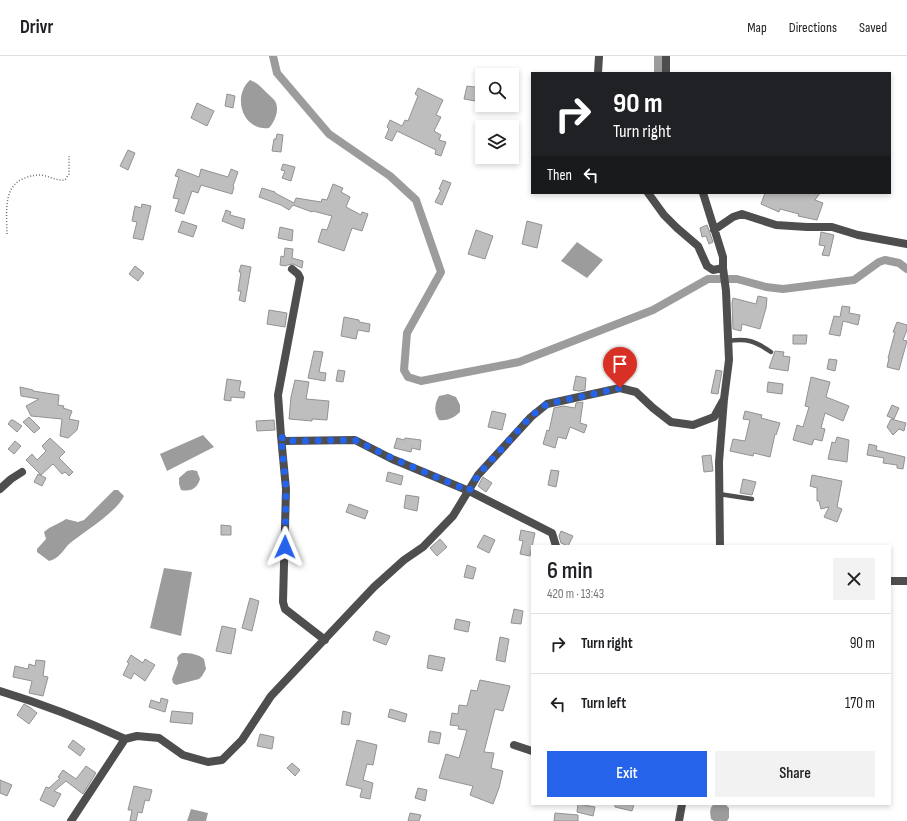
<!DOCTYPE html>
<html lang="en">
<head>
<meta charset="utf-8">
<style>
  :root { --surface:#fff; --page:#f2f2f2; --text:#202124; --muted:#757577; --line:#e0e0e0; --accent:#2563eb }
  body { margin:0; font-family:"Sofia Sans Condensed",sans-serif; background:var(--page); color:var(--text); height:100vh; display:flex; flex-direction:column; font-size:15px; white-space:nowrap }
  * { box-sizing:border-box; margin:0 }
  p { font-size:13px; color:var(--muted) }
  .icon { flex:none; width:22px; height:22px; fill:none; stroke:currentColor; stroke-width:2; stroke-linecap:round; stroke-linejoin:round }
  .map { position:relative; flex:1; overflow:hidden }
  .sheet { position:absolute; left:531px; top:489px; width:360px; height:260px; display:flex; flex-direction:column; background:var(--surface); border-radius:0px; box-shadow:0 2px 6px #0003 }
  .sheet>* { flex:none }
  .top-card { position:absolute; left:531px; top:16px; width:360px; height:122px; border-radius:0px; box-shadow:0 2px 6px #0003; background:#202124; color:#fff; overflow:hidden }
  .fabs { position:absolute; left:475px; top:12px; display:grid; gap:8px }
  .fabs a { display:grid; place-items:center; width:44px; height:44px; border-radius:0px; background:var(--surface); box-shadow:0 2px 6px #0003; font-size:20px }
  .pin { position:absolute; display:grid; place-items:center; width:34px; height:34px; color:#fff; margin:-41px -17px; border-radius:50% 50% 50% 0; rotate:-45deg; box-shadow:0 0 4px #0007 }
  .pin .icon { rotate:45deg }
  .me { position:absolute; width:44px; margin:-22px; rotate:1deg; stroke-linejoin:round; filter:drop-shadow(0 0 3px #0008) }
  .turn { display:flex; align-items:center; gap:14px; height:84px; padding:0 16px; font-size:18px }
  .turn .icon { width:52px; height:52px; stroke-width:2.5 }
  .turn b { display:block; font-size:28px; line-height:34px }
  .then { display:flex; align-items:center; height:38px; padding:0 16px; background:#0003; gap:8px; font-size:15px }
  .round { display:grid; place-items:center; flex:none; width:42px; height:42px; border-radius:0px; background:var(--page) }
  .summary { display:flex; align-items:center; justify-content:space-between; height:68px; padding:0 16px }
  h1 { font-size:24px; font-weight:600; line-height:30px }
  .action { display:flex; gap:8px; margin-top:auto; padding:8px 16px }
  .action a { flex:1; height:46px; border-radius:0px; background:var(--accent); color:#fff; font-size:16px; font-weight:600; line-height:46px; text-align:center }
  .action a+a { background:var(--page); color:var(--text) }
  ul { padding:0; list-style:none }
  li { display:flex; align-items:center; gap:12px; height:60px; padding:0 16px; border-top:1px solid var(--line) }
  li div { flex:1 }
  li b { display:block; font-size:15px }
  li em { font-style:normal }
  header { display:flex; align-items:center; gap:24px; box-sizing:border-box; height:56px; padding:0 20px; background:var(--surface); border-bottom:1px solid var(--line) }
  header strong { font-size:19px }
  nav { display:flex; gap:22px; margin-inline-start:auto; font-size:14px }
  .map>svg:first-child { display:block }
  .water { fill:#9c9c9c }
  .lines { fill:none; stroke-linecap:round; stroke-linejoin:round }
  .canal { stroke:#9c9c9c; stroke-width:8 }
  .building { fill:#bebebe; stroke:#929292 }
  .path { stroke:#707070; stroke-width:1.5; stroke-dasharray:1 2; stroke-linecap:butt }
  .lane { stroke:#4e4e4e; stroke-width:4.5 }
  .street { stroke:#4e4e4e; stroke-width:8 }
  .route { stroke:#2563eb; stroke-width:7; stroke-dasharray:0 12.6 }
</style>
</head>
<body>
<header>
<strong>Drivr</strong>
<nav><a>Map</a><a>Directions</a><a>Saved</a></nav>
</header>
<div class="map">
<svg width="907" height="765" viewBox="0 0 907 765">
  <rect width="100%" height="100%" fill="#fff"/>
  <path class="water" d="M250,24C258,27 262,32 268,38C270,40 273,42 275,45C280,53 275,66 269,72C242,75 232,40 250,24Z
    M577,186L603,204L587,222L561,205Z
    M448,338L456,341L460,349V356C454,362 447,365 439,364C434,356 434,349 439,340Z
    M203,379L214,391L167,415L160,398Z
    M192,414L197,415L200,423C197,432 192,436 181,434L179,428V422L187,415Z
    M114,434H118L124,440C117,456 82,477 68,489C63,495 58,503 49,505L37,496V493L46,483L44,476C52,469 57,469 66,463L78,466L84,464Z
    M164,512L192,516L181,580L150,572Z
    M182,597C191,597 198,598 204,603L206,613L202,620L199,623L176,629L173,627L172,623L178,607L177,602L179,599Z
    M714,748L726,749L729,752V762L727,765H714L711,763C710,757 709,752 714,748Z
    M191,753L208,757L206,765H187Z"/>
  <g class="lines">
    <path class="canal" d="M273,0L277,17L329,78L390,120L416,144L441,216L407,277L404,314L408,321L421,325L519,306L653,254L708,223H737L766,231L783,233L854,224L879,206L885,204L899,207L907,213
      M658,0V17"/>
  </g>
  <path class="building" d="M467,30L482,32L481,46L464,43Z
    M418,32L443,44L436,59L441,61L434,75L441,79L439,84L446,86L441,100L435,98L436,94L397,75L392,85L385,82L389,73L387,71L390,64L402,70L405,64L408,65L418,40L415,38Z
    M227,38L235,40L233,52L225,50Z
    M197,47L214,55L207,70L191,62Z
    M277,78L283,79L281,96L272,95L274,83H276Z
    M128,94L135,97L128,114L120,110Z
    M283,108L295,111L291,125L282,122L285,115L281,114Z
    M178,113L199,121L201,113L228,121L231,113L238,116L233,130L234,131L232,138L201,129L198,137L192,135L184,158L175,155L179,143L173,142L179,121L175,120Z
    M443,124L451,127L442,149L435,146L441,134L439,133Z
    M333,128L343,132L341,136L350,141L346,151L361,159L362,156L368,158L362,175L352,172L344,195L318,186L322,173L327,174L332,160L313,155L312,156L293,149L289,154L281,149L259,141L262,132L275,136V137L294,147L296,142L321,146L322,143L327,144Z
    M765,137H820L815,144L823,147L817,164L798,160L799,158L780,153L779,156L761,148Z
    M142,148L151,150L143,184L133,182L137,166L132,165L135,150L141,152Z
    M226,154L231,156L230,159L245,163L243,173L222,165Z
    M182,165L197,170L193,181L178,176Z
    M527,165L542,169L537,192L522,188Z
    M707,169L713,186L709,188L706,180L702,181L700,172Z
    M280,171L293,174L292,185L278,182Z
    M476,174L493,180L485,203L468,198Z
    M821,176L834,179L829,200L822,199L825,190L819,189Z
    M285,192L293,193L292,202L303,205L302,212L293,208L287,209L286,210L280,209L281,200L284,201Z
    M241,209L251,211L245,246L239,244L241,235H238L241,216H239Z
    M135,210L144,217L138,225L129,218Z
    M758,240L767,242L766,252L760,273L742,268L741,275L733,273L732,247L733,242L756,248Z
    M842,250L850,251L849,257L860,259L858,269L843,265L840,280L829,278L834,260L840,261Z
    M269,254L287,257L285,271L267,268Z
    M344,261L359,264V266L370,268L369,276L358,274L356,283L341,280Z
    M897,266L907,269V274L903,284L907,285L899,314L887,311L889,302H888L895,276H893Z
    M793,279H807L806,288H793Z
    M314,295L323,296L319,316L326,317L325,325L308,322Z
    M775,295L784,296L783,300L790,301L788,315L769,312Z
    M829,303L837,304L835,315L827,313Z
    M338,314L345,315L343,326L336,325Z
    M716,314L722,315L718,338L711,337Z
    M576,320L586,322L585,334L579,335L573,334Z
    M811,321L830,326L826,341L849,350L843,365L825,357L821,372L825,373L822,385L814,383L812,389L793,384L797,369L803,371L809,351L805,350Z
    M227,323L241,325L239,335L245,336L244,342L231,341V345L224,344Z
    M295,324L309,326L306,343L329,345L327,364L312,363V365L289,363L291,341Z
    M768,326L783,328L782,338L767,336Z
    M20,331L33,334V335L59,339L58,349L64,350L63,352L72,355L69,363L79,365L77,374L68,382L60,380L62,363L31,360L26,350L39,343L21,340Z
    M583,346L580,367L587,369L584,377L570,371L566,383L558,381L555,392L543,388L547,374L549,375L554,352L563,350L575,352L576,347Z
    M892,349L899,352L894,363L887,360Z
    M492,355L506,358L502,374L488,371Z
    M745,355L762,359L761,362L780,367L776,379L775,378L770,401L754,397L753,400L730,395L733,383L745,385L750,364L743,363Z
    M29,361L40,372L34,377L23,366Z
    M891,363L906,367L904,375L899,373L893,379L887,371Z
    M11,364H13L22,370L17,376L8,368Z
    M274,364L275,374L257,375L256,365Z
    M837,381L849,384L847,406L828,403L832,386L835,387Z
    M50,382L65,396L59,402L73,416L69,420L65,416L62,418L53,408L41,419L26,404L32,398L37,404L46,395L42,390Z
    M397,382L404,384L405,382L421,384L420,394L412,392L411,396L394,392Z
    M15,385L21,390L14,398L8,393Z
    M869,388L877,390L876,394L905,401L903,413L897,412V409L883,407L884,402L867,399Z
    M711,399L713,415L704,416L702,400Z
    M551,414L559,415L556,431L548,429Z
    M388,416L403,420L401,429L386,425Z
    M38,418L46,422L42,430L34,426Z
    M812,419L842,425L837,451L842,453L837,466L824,461L829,451L821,453L819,445H817V432L810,430Z
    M483,421L492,427L486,436L478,430Z
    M743,423L756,426L752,439L740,437Z
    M406,439L419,441L417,455L404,452Z
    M349,448L368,455L365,463L346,456Z
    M221,469L231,470V479H221Z
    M521,474L535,477L530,500L520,498L523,485L519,484Z
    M561,475L573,480L568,490L561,487L559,480Z
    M484,479L495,484L489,497L477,491Z
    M440,483L447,491L437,500L430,492Z
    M467,509L476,512L473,523L464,521Z
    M250,542L259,545L252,575L242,572Z
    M514,553L523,555L521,568L511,567Z
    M456,563L470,566L468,576L454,573Z
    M222,570L236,573L231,598L216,595Z
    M376,575L390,580L386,589L373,584Z
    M500,581L509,583L505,606L496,604Z
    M131,599L143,607L145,603L155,609L145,625L134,617L131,623L123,619L129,607L127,606Z
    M429,599L445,602L442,615L427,612Z
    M36,604L45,605L43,620L48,621L43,640L29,637L32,625L13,621L15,610L28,613L29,608L35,610Z
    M480,624L510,630L503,655L495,653L484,696L494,697L491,712L503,715L499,732L493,748L470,739L473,730L439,722L446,698L459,702L467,674L458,673L459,670L450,669L452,657L458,658L459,649L467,650L471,634L477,635Z
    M161,642L168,644L165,656L149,651L151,644L160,647Z
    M24,648L31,652L37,657L29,668L17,659Z
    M390,653L407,658L405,666L388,661Z
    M172,655L193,657L192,668L170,666Z
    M343,655L351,657L349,669L341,668Z
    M430,675L441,677L439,688L428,686Z
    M260,678L274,681L272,693L257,690Z
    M73,684L85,693L80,700L68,691Z
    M357,684L377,689L373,709L367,708L363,724L373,727L370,743L360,741L362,733L346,729Z
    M292,707L300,714L295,720L287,712Z
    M86,710L96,717L83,738L66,725L54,735L61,738L54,751L40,744L46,731L49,732L60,722L58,721L63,714L76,723Z
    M0,724L12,729L7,740L0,737Z
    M134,730L152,734L149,745L145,744L142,757L138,756L136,765H130L132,754H128Z
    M418,732L427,734L425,745L415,742Z
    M578,748L595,751L593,760L577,756Z
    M615,748H634L632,755L615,751Z
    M410,757L421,759L419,765H408Z
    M555,757L578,759V765H554Z"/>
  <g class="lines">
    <path class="path" d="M7,178C7,158 2,130 25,122C30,120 35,119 41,119C49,120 57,125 65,124L69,118V100"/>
    <path class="lane" d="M728,285C747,282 755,285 771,296
      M719,438L752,443"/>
    <path class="street" d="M598,17L599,0
      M666,17V0
      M648,137L664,159L677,172L698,190L707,210L713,214L723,212
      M703,137L723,201V212L726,235L729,304L724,343L719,406L720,490
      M714,174L733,161L742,158L776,169L807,171H832L858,179L907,188
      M292,213L298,218L300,222L278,339L281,380L286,433L283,546L285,553L325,584
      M281,380L284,385L355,384L392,403L469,435L552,477L556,490
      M0,433L11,423L22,416
      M890,525H907
      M0,635C43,648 84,664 125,683
      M514,689L532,695
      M71,765L125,683L137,680L159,682L183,699L208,706L222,704L242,684L271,640L374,531L404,504L423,491L453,460L478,419L531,361L547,348L620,332L636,336L653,352L671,366L693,369L714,361L724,343
      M679,765L682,748"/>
  </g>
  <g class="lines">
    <path class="route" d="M285,491L286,433L281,380L284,385L355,384L392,402L469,435L478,419L531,360L547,348L620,332"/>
  </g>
</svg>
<div class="fabs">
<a><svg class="icon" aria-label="search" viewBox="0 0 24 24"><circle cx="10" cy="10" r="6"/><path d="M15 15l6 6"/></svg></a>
<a><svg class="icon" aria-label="layers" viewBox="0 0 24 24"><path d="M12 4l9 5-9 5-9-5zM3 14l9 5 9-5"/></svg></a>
</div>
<div class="pin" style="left:620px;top:332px;background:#d93025"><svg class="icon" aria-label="arrive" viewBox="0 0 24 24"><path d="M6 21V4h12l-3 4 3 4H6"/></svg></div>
<svg class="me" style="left:285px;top:491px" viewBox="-20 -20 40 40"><path d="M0-17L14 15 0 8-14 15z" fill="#2563eb" stroke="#fff" stroke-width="4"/></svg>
<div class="top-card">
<div class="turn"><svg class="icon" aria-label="right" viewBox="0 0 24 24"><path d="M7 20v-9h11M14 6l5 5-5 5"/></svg><div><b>90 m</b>Turn right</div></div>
<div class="then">Then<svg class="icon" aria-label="left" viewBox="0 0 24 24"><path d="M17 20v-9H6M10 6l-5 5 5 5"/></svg></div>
</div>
<section class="sheet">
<div class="summary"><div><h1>6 min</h1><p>420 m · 13:43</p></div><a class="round"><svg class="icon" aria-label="close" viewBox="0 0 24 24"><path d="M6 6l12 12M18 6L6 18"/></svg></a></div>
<ul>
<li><svg class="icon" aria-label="right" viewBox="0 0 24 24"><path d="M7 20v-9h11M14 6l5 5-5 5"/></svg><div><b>Turn right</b></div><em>90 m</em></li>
<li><svg class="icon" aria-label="left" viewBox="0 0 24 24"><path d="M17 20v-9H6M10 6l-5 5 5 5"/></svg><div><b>Turn left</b></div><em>170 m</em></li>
</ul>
<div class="action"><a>Exit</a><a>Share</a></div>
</section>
</div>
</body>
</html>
